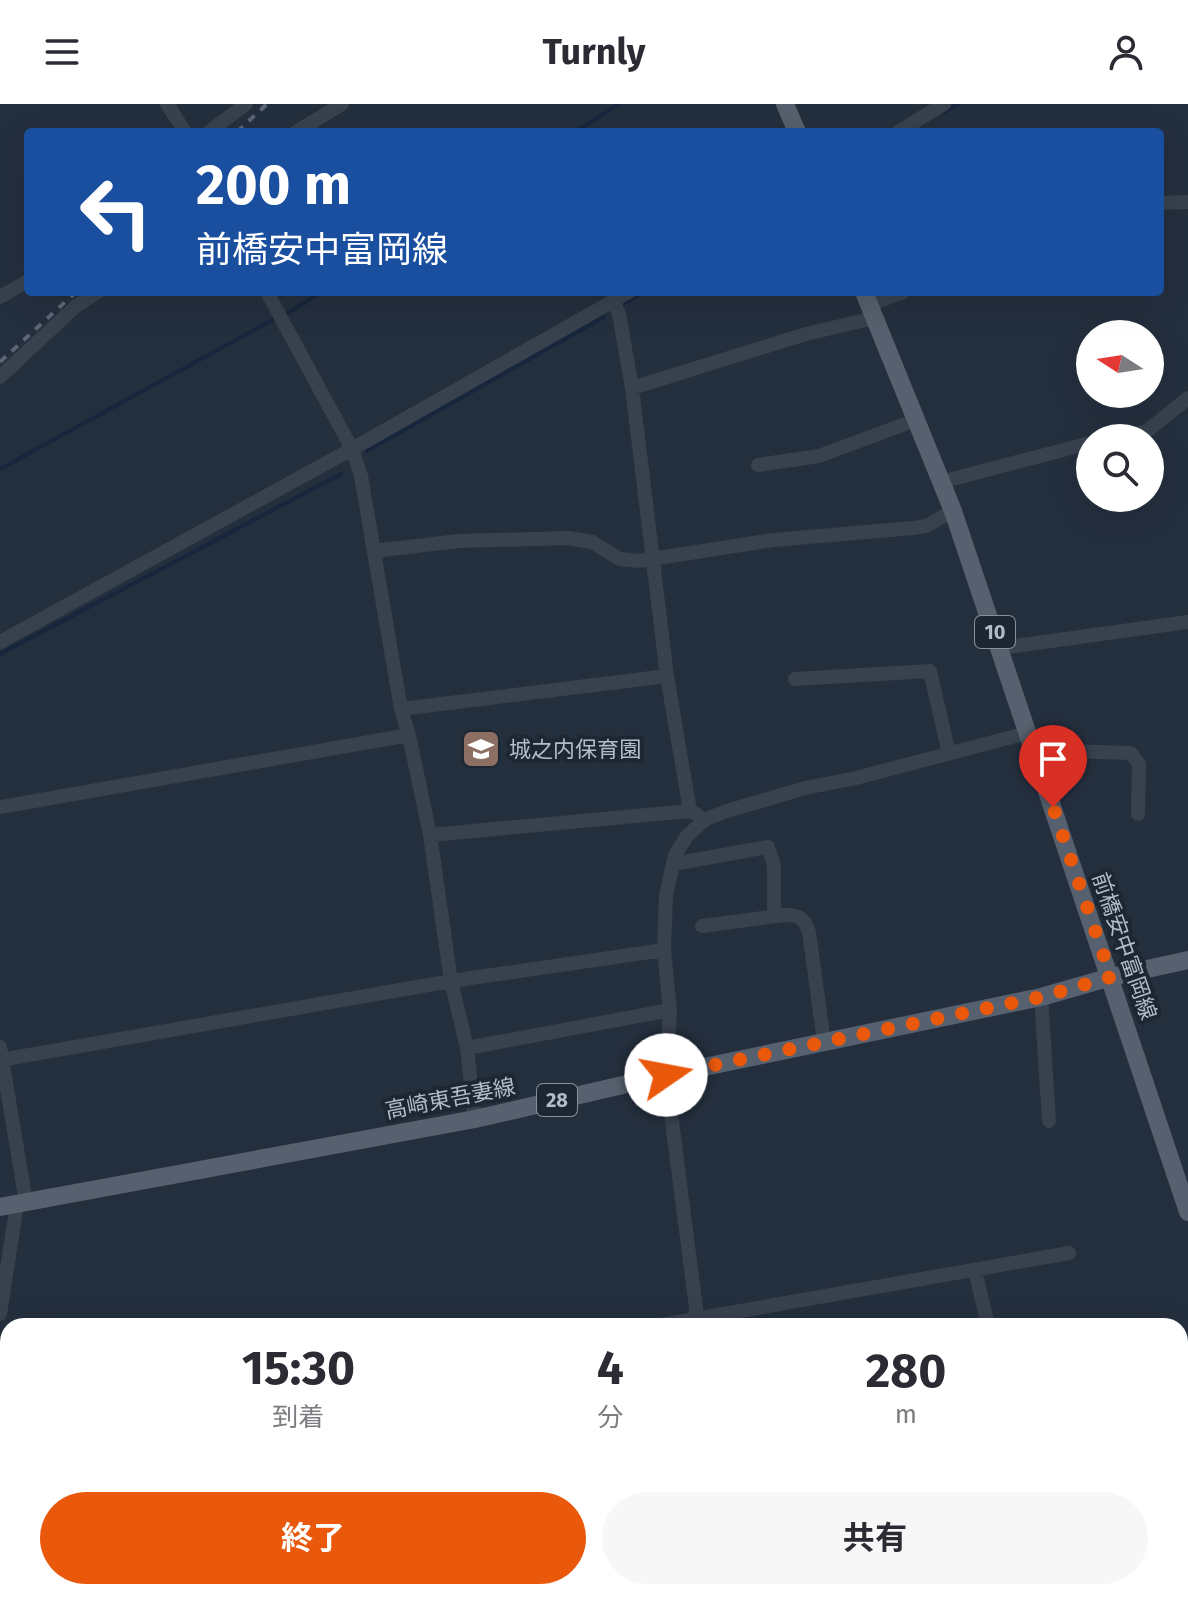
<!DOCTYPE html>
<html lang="ja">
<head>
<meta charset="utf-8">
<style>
  :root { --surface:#fff; --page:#f7f7f7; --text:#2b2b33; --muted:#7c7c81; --accent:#ea580c }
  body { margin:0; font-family:"Fira Sans","Noto Sans JP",sans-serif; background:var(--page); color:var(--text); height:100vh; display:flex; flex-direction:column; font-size:30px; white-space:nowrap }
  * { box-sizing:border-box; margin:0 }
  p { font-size:26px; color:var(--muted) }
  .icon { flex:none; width:44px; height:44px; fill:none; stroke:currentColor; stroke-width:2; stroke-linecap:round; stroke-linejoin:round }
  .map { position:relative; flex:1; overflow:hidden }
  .details { position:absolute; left:0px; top:1214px; width:1188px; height:282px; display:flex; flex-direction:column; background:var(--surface); border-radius:24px 24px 0 0; box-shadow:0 8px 32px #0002 }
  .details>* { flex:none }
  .guide { position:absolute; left:24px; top:24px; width:1140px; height:168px; border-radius:8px; box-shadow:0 8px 32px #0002; background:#1a4fa0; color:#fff; overflow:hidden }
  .needle { width:52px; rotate:282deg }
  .tools { position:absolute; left:1076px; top:216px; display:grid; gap:16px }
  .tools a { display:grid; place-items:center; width:88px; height:88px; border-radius:50%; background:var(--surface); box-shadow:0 8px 32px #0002; font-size:40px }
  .pin { position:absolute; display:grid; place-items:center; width:68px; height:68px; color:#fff; margin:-82px -34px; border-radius:50% 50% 50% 0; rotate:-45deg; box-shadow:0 0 8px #0007 }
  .pin .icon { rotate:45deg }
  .me { position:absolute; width:88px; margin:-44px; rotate:78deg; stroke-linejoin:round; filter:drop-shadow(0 0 6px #0008) }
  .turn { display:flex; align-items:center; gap:28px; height:168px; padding:0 40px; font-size:36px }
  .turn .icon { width:104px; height:104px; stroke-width:2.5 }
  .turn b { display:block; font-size:56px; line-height:68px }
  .eta { display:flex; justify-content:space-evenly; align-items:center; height:136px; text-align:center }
  .eta b { font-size:48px; font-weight:700; line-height:56px }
  .primary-button { display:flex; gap:16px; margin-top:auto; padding:16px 40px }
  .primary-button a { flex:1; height:92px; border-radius:48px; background:var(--accent); color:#fff; font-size:32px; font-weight:700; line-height:92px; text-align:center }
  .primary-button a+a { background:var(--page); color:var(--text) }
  header { display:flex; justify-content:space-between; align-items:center; height:104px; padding:0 40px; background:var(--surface); font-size:36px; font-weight:700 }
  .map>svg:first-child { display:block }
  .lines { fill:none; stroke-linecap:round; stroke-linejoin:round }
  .stream { stroke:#17263c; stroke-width:4 }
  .path { stroke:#3f5557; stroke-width:3; stroke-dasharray:6 6; stroke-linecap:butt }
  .minor { stroke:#38414e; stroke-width:14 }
  .major { stroke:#56606e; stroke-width:18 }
  .rail { stroke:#5a6575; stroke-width:4; stroke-dasharray:8 8; stroke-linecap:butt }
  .route { stroke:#ea580c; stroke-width:14; stroke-dasharray:0 25.2 }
  .labels { text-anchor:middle; stroke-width:8; stroke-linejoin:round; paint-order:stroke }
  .shield { fill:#1d2633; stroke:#878f9c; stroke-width:2 }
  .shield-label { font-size:20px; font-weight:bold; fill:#b4bcc9 }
  .poi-label { font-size:22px; fill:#b4bcc9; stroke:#1d2633; text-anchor:start }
  .street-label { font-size:22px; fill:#b4bcc9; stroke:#1d2633 }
</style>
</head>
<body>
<header><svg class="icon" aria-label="menu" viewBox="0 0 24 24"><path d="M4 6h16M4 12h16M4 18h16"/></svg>Turnly<svg class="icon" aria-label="person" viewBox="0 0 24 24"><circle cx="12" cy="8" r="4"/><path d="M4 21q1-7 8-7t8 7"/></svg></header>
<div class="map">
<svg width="1188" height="1495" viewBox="0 0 1188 1495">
  <rect width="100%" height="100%" fill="#242f3e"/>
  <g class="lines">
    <path class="stream" d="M944,8L958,0
      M575,28L619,0
      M623,200L643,188
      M288,209L322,188
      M367,347L604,213
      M0,365L276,214
      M0,550L341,370"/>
    <path class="path" d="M1144,1495L1147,1488"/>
    <path class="minor" d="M167,0L185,28
      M209,28L246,0
      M296,28L342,0
      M898,28L944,0
      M1160,99L1188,98
      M267,188L352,345L361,372L401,605L409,631L430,731L451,877L467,944L475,1015
      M0,193L28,177
      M614,197L619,210L632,284L667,572L690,707
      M869,201L903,188
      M0,273L75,203L98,188
      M632,284L806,230L874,214
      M1116,334L1147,327L1188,294
      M758,361L819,352L916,316
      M941,378L1090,339
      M374,447L459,437L568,434L592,438L620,455L639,457L773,436L914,424L926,422L953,407
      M0,538L352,345L629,188
      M1001,544L1188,518
      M795,575L930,567L949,650
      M401,605L667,572
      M1034,646L1131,649L1139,660L1138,710
      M0,703L409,631
      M430,731L690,707L698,711
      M673,760L768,743L774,761V812
      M702,822L785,811C800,811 804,814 809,828L824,938
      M1041,893L1049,1017
      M0,943L26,1098
      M467,944L670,906
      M0,956L451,877L664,846
      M975,1166L988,1222
      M0,1210L17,1100
      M655,1222L1069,1149
      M694,1222L696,1204L666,971L670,906L664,846L666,792L675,751L687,732L706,715L727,707L805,684L856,674L1027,629
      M0,1275L8,1273
      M0,1417L8,1418
      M1180,1441L1188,1442
      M169,1488C202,1495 241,1490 276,1495
      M436,1488V1495
      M89,1495L90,1488
      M514,1495V1488
      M765,1495L767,1488
      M990,1495L991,1488"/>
    <path class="major" d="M785,0L797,28
      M864,188L953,407L1188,1108
      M0,1103L475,1015L666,971L1041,893L1111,873L1188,856"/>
    <path class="rail" d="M237,28L267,0
      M0,258L76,188"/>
  </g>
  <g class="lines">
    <path class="route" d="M666,971L1041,893L1111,873L1053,703"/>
  </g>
  <defs>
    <symbol id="school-square" viewBox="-11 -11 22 22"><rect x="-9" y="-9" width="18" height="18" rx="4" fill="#8d6e63" stroke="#1d2633"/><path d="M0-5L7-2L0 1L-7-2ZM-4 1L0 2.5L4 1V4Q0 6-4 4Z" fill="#fff"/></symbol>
  </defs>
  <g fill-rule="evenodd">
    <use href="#school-square" x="459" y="623" width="44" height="44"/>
  </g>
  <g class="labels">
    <g class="shield">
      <rect x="975" y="512" width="40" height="32" rx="6"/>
      <rect x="537" y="980" width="40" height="32" rx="6"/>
    </g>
    <g class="shield-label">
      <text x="995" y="535">10</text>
      <text x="557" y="1003">28</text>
    </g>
    <g class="poi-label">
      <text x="509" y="653">城之内保育園</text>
    </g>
    <g class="street-label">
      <text transform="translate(1125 842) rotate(71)" y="8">前橋安中富岡線</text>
      <text transform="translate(450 994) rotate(-11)" y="8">高崎東吾妻線</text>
    </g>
  </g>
</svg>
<div class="tools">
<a><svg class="needle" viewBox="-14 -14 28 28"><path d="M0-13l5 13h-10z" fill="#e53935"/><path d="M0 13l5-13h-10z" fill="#7c7c81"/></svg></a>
<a><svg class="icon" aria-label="search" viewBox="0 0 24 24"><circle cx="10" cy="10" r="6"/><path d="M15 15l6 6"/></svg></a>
</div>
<div class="pin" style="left:1053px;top:703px;background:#d93025"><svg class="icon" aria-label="arrive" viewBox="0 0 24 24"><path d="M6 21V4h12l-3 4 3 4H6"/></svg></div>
<svg class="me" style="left:666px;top:971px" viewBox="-20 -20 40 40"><circle r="19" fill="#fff"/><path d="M0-13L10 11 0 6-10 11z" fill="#ea580c"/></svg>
<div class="guide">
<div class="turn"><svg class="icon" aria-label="left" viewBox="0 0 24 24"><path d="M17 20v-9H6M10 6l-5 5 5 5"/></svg><div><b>200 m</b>前橋安中富岡線</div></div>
</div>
<section class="details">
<div class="eta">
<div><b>15:30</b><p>到着</p></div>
<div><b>4</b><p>分</p></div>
<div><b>280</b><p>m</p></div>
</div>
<div class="primary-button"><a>終了</a><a>共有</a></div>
</section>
</div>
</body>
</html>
